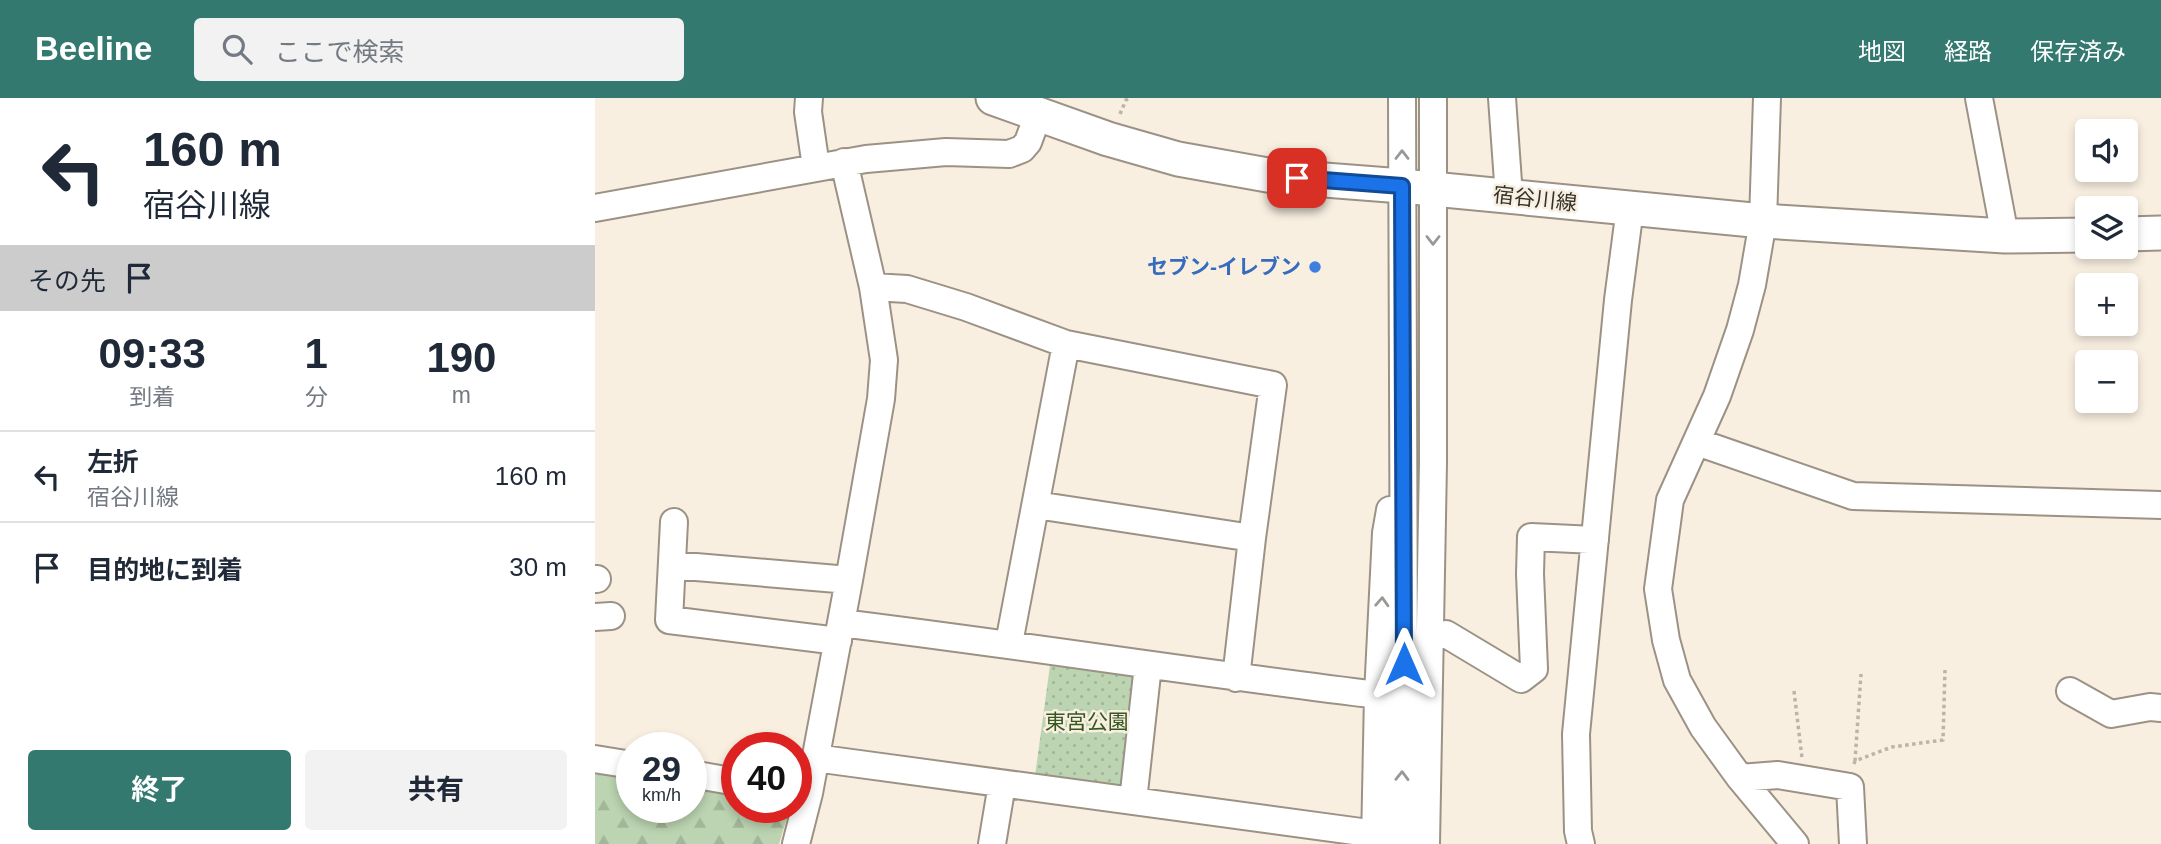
<!DOCTYPE html>
<html lang="ja">
<head>
<meta charset="utf-8">
<style>
  :root { --surface:#fff; --page:#f2f2f3; --text:#1f2937; --muted:#747a83; --line:#e0e1e3; --accent:#337970 }
  body { margin:0; font-family:Arial,"Noto Sans JP",sans-serif; background:var(--page); color:var(--text); height:100vh; display:flex; flex-direction:column; font-size:26px; white-space:nowrap }
  * { box-sizing:border-box; margin:0 }
  p { font-size:23px; color:var(--muted) }
  .icon { flex:none; width:38px; height:38px; fill:none; stroke:currentColor; stroke-width:2; stroke-linecap:round; stroke-linejoin:round }
  .map { position:relative; flex:1; overflow:hidden }
  .side { display:flex; flex-direction:column; background:var(--surface); width:595px }
  .side>* { flex:none }
  .top-card { background:#fff; color:var(--text); overflow:hidden }
  .tools { position:absolute; left:1480px; top:21px; display:grid; gap:14px }
  .tools a { display:grid; place-items:center; width:63px; height:63px; border-radius:7px; background:var(--surface); box-shadow:0 4px 10px #0003; font-size:35px }
  .speed { position:absolute; left:21px; top:634px; display:flex; gap:14px; font-size:35px; font-weight:700; text-align:center }
  .speed>* { display:grid; place-content:center; width:91px; height:91px; border-radius:50%; background:var(--surface); box-shadow:0 4px 10px #0003; line-height:1 }
  .speed small { font-size:18px; font-weight:400 }
  .speed .limit { border:10px solid #d22; background:#fff; color:#111 }
  .pin { position:absolute; display:grid; place-items:center; width:60px; height:60px; color:#fff; margin:-30px; border-radius:14px; box-shadow:0 4px 10px #0006 }
  .me { position:absolute; width:77px; margin:-38px; rotate:0deg; stroke-linejoin:round; filter:drop-shadow(0 0 5px #0008) }
  .turn { display:flex; align-items:center; gap:24px; height:147px; padding:0 28px; font-size:32px }
  .turn .icon { width:91px; height:91px; stroke-width:2.5 }
  .turn b { display:block; font-size:49px; line-height:60px }
  .then { display:flex; align-items:center; height:66px; padding:0 28px; background:#0003; gap:14px; font-size:26px }
  .eta { display:flex; justify-content:space-evenly; align-items:center; height:119px; text-align:center }
  .eta b { font-size:42px; font-weight:700; line-height:49px }
  .cta { display:flex; gap:14px; margin-top:auto; padding:14px 28px }
  .cta a { flex:1; height:80px; border-radius:7px; background:var(--accent); color:#fff; font-size:28px; font-weight:700; line-height:80px; text-align:center }
  .cta a+a { background:var(--page); color:var(--text) }
  ul { padding:0; list-style:none }
  li { display:flex; align-items:center; gap:21px; height:91px; padding:0 28px; border-top:2px solid var(--line) }
  li div { flex:1 }
  li b { display:block; font-size:26px }
  li em { font-style:normal }
  header { display:flex; align-items:center; gap:42px; box-sizing:border-box; height:98px; padding:0 35px; background:var(--accent); color:#fff }
  header strong { font-size:33px }
  nav { display:flex; gap:38px; margin-inline-start:auto; font-size:24px }
  .search { width:490px; height:63px; background:var(--page); display:flex; align-items:center; gap:18px; box-sizing:border-box; padding:0 24px; border-radius:7px; color:var(--muted); font-size:26px }
  main { display:flex; flex:1; min-height:0 }
  .map>svg:first-child { display:block }
  .forest { fill:url(#forest-firs) }
  .park { fill:url(#park-dots) }
  .lines { fill:none; stroke-linecap:round; stroke-linejoin:round }
  .minor-casing { stroke:#9b9285; stroke-width:30 }
  .major-casing { stroke:#9b9285; stroke-width:37 }
  .path { stroke:#bbb4a8; stroke-width:3.5; stroke-dasharray:3.5 3.5; stroke-linecap:butt }
  .minor { stroke:#fff; stroke-width:26 }
  .major { stroke:#fff; stroke-width:33 }
  .oneway { stroke:#9a9895 }
  .route-casing { stroke:#114b97; stroke-width:18 }
  .route { stroke:#1a73e8; stroke-width:12 }
  .shop-dot { fill:#3f7fe0; stroke:#f9efe1; stroke-width:2.5 }
  .labels { text-anchor:middle; stroke-width:5; stroke-linejoin:round; paint-order:stroke }
  .street-label { font-size:21px; fill:#34312b; stroke:#f9efe1 }
  .shop-label { font-size:21px; font-weight:bold; fill:#366cbe; stroke:#f9efe1; text-anchor:end }
  .park-label { font-size:21px; fill:#355721; stroke:#f9efe1 }
</style>
</head>
<body>
<header>
<strong>Beeline</strong>
<div class="search"><svg class="icon" aria-label="search" viewBox="0 0 24 24"><circle cx="10" cy="10" r="6"/><path d="M15 15l6 6"/></svg>ここで検索</div>
<nav><a>地図</a><a>経路</a><a>保存済み</a></nav>
</header>
<main>
<section class="side">
<div class="top-card">
<div class="turn"><svg class="icon" aria-label="left" viewBox="0 0 24 24"><path d="M17 20v-9H6M10 6l-5 5 5 5"/></svg><div><b>160 m</b>宿谷川線</div></div>
<div class="then">その先<svg class="icon" aria-label="arrive" viewBox="0 0 24 24"><path d="M6 21V4h12l-3 4 3 4H6"/></svg></div>
</div>
<div class="eta">
<div><b>09:33</b><p>到着</p></div>
<div><b>1</b><p>分</p></div>
<div><b>190</b><p>m</p></div>
</div>
<ul>
<li><svg class="icon" aria-label="left" viewBox="0 0 24 24"><path d="M17 20v-9H6M10 6l-5 5 5 5"/></svg><div><b>左折</b><p>宿谷川線</p></div><em>160 m</em></li>
<li><svg class="icon" aria-label="arrive" viewBox="0 0 24 24"><path d="M6 21V4h12l-3 4 3 4H6"/></svg><div><b>目的地に到着</b></div><em>30 m</em></li>
</ul>
<div class="cta"><a>終了</a><a>共有</a></div>
</section>
<div class="map">
<svg width="1566" height="746" viewBox="0 0 1566 746">
  <defs>
    <pattern id="forest-firs" width="22" height="20" patternUnits="userSpaceOnUse" patternTransform="scale(1.75)"><rect width="22" height="20" fill="#bcd4b1"/><path d="M5 1l3.5 6h-7zM16 11l3.5 6h-7z" fill="#a2b698"/></pattern>
    <pattern id="park-dots" width="8" height="8" patternUnits="userSpaceOnUse" patternTransform="scale(1.75)"><rect width="8" height="8" fill="#bcd4b1"/><path d="M2 2h.1M6 6h.1" fill="none" stroke="#a2b698" stroke-width="1.8" stroke-linecap="round"/></pattern>
  </defs>
  <rect width="100%" height="100%" fill="#f9efe1"/>
  <path class="forest" d="M0,674L37,680V709H96V688L142,694V709H195L184,746H0Z"/>
  <path class="park" d="M456,560L544,571L529,689L440,678Z"/>
  <g class="lines">
    <defs>
      <path id="minor" d="M214,0L213,14L221,69
        M907,0L914,98
        M1172,0L1168,123L1157,187L1145,232L1122,298L1075,402L1063,491L1071,542L1082,582L1108,629L1145,680L1200,746
        M1384,0L1410,138
        M0,110L271,61L351,54L414,56L427,51L433,44L443,17
        M278,189L312,191L371,209L471,246
        M1102,344L1258,398L1566,407
        M441,407L657,440
        M79,424L74,522L243,543
        M77,467L254,482
        M0,481H2
        M0,519L16,518
        M246,525C425,547 603,575 783,597
        M851,536L926,581L939,571L935,476L936,439L1000,442
        M414,545L471,246L678,287L657,440L641,580
        M1475,593L1516,616L1555,609L1566,610
        M220,660L781,736
        M0,661L37,667
        M96,676L142,684
        M1145,680L1183,677L1255,689L1258,746
        M538,703L553,567
        M201,746L214,695L254,482L286,301L289,262L278,189L249,64
        M397,746L407,686
        M780,746L783,597L791,435L795,412
        M805,746L809,566L807,0
        M831,746L838,365V0
        M986,746L983,733L981,636L1023,202L1035,110"/>
      <path id="major" d="M398,0L513,41L583,61L678,78L807,88L1168,123L1410,138L1493,137
        M1531,136L1566,135"/>
    </defs>
    <use href="#minor" class="minor-casing"/>
    <use href="#major" class="major-casing"/>
    <path class="path" d="M525,16L531,2L534,0
      M1199,593L1207,660
      M1260,663L1266,576
      M1259,666L1260,663L1297,649L1348,642L1350,572"/>
    <use href="#minor" class="minor"/>
    <use href="#major" class="major"/>
  </g>
  <defs><path id="oneway-chevron" d="M-2-3.5L2.5 0L-2 3.5" fill="none" stroke-width="1.6" stroke-linecap="round" stroke-linejoin="round" transform="scale(1.75)"/></defs>
  <g class="oneway">
    <use href="#oneway-chevron" transform="translate(807 57) rotate(-90)"/>
    <use href="#oneway-chevron" transform="translate(838 142) rotate(90)"/>
    <use href="#oneway-chevron" transform="translate(787 504) rotate(-87)"/>
    <use href="#oneway-chevron" transform="translate(807 678) rotate(-89)"/>
  </g>
  <g class="lines">
    <defs>
      <path id="route" d="M702,80L807,88L809,566"/>
    </defs>
    <use href="#route" class="route-casing"/>
    <use href="#route" class="route"/>
  </g>
  <circle class="shop-dot" cx="720" cy="169" r="7"/>
  <g class="labels">
    <g class="street-label">
      <text transform="translate(940 101) rotate(6)" y="7">宿谷川線</text>
    </g>
    <g class="shop-label">
      <text x="706" y="176">セブン-イレブン</text>
    </g>
    <g class="park-label">
      <text x="492" y="631">東宮公園</text>
    </g>
  </g>
</svg>
<div class="tools">
<a><svg class="icon" aria-label="sound" viewBox="0 0 24 24"><path d="M4 9h4l5-4v14l-5-4H4zM17 9q2 3 0 6"/></svg></a>
<a><svg class="icon" aria-label="layers" viewBox="0 0 24 24"><path d="M12 4l9 5-9 5-9-5zM3 14l9 5 9-5"/></svg></a>
<a>+</a>
<a>−</a>
</div>
<div class="speed"><div>29<small>km/h</small></div><div class="limit">40</div></div>
<div class="pin" style="left:702px;top:80px;background:#d93025"><svg class="icon" aria-label="arrive" viewBox="0 0 24 24"><path d="M6 21V4h12l-3 4 3 4H6"/></svg></div>
<svg class="me" style="left:809px;top:566px" viewBox="-20 -20 40 40"><path d="M0-17L14 15 0 8-14 15z" fill="#1a73e8" stroke="#fff" stroke-width="4"/></svg>
</div>
</main>
</body>
</html>
